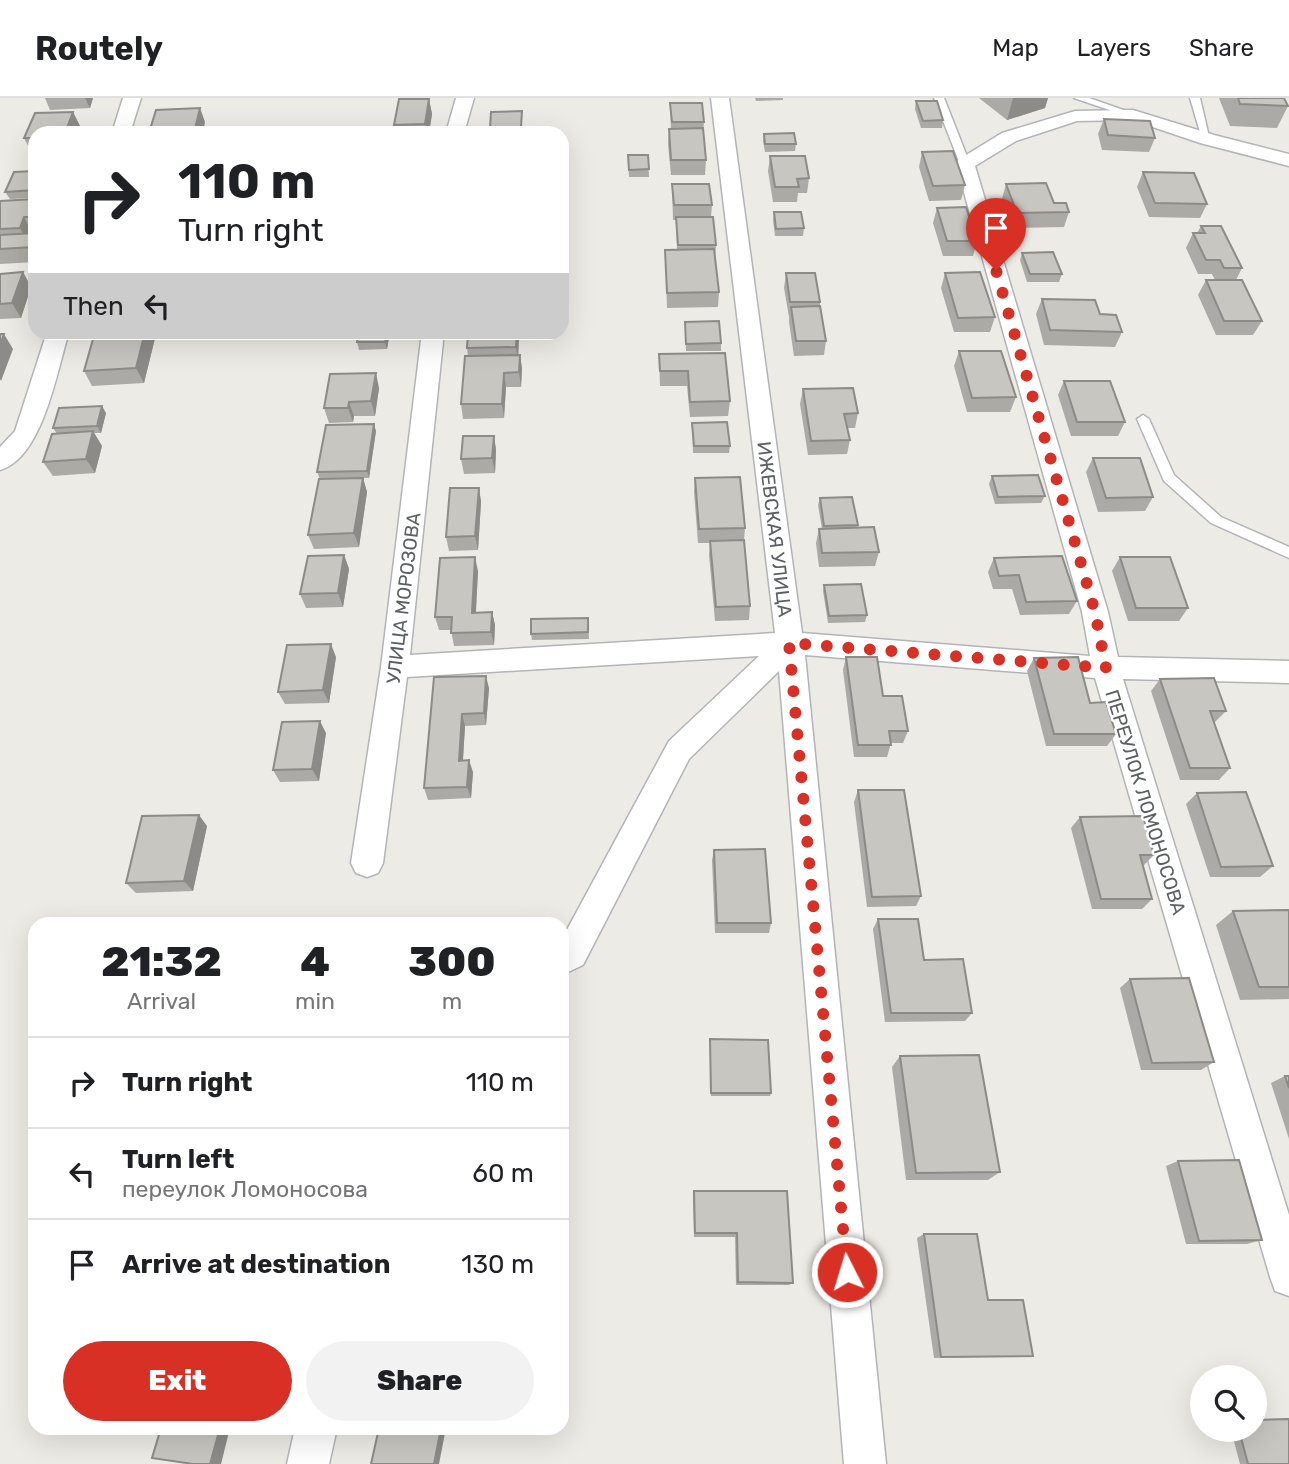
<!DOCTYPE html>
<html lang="en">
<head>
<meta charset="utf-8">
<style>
  :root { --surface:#fff; --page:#f2f2f2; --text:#202124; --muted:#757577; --line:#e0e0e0; --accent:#d93025 }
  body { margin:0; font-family:Rubik,sans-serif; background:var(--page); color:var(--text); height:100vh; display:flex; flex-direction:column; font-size:26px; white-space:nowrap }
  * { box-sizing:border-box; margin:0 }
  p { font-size:23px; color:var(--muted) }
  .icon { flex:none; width:38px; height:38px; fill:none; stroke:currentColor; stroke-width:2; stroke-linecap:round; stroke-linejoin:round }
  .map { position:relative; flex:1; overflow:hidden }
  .drawer { position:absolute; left:28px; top:819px; width:541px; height:518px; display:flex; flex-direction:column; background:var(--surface); border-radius:21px; box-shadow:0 7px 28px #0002 }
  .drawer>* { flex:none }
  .top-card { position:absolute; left:28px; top:28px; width:541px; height:214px; border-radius:21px; box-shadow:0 7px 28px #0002; background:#fff; color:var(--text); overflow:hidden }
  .fabs { position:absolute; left:1190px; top:1267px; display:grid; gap:14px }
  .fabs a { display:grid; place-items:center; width:77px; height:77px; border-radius:50%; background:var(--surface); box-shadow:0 7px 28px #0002; font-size:35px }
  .pin { position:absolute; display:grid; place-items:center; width:60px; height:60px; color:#fff; margin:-72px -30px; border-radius:50% 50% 50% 0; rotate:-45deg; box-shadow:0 0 7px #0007 }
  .pin .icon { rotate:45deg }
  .me { position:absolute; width:77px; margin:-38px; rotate:355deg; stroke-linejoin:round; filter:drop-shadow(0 0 5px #0008) }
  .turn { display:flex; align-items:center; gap:24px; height:147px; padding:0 35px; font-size:32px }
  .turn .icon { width:91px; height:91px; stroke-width:2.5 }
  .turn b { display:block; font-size:49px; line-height:60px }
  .then { display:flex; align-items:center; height:66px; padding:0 35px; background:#0003; gap:14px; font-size:26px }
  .eta { display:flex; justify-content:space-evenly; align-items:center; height:119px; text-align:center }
  .eta b { font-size:42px; font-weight:800; line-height:49px }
  .button { display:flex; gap:14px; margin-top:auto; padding:14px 35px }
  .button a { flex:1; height:80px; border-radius:42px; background:var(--accent); color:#fff; font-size:28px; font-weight:800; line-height:80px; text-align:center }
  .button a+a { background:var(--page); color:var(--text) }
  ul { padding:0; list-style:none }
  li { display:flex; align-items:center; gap:21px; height:91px; padding:0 35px; border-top:2px solid var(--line) }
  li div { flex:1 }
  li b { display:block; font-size:26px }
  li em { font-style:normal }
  header { display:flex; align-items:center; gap:42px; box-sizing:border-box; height:98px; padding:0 35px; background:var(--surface); border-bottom:2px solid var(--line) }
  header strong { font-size:33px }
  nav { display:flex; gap:38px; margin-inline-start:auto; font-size:24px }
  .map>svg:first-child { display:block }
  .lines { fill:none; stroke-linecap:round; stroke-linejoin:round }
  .lane-casing { stroke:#b2b4b8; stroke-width:3 }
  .street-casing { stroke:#b2b4b8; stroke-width:3 }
  .lane { fill:#fff; fill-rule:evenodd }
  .street { fill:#fff; fill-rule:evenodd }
  .wall { fill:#acaaa6 }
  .shaded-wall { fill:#8c8b87 }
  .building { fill:#c8c6c1; stroke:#8c8b87; stroke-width:2 }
  .route { stroke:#d93025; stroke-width:12; stroke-dasharray:0 21.6 }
  .labels { text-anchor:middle; stroke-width:5; stroke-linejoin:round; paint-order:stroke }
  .street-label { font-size:19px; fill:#5c5f63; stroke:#fff }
</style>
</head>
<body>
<header>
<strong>Routely</strong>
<nav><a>Map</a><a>Layers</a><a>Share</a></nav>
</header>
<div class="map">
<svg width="1289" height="1366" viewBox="0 0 1289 1366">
  <rect width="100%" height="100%" fill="#edebe5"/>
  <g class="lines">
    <defs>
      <path id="lane" d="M934,0H944L970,66L969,68L960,66Z
        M1074,0H1089L1138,17L1130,19Z
        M1190,0H1200L1210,43L1202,41Z
        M1143,317L1149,321L1174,377L1221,419L1289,449V460L1211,425L1164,383L1137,321Z"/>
      <path id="street" d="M123,0H141L130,35H112Z
        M456,0H474L464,35H446Z
        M711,0H729L802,535L1090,558L1082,514L956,66L958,62L1002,35L1075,13L1133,12L1214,37L1289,56V68L1200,45L1132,22L1077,23L1016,43L975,68L1108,514L1118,559L1289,563V585L1123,581L1289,1117V1198L1275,1193L1270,1179L1095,580L805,557L886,1366H844L779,573L689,661L583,867L562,877V841L669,643L759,558L407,579L383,765L378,775L367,779L356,775L351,765L381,569L422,234H444L410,557L775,535Z
        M47,234H69C57,272 43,360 0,372V349L15,333Z
        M295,1330H337L329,1366H287Z"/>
    </defs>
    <use href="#lane" class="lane-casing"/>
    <use href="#street" class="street-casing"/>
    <use href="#lane" class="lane"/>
    <use href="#street" class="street"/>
  </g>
  <path class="wall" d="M45,0H93L90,10L50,12Z
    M755,0H783V2L756,3Z
    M979,0H1048L1045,10L1007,22Z
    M1219,0H1284L1288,8L1277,30L1230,28Z
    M429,1L432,16L429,35H396L394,27Z
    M916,3L943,22L942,30H921L915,11Z
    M670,5L704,24L703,35L706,62L705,77H671L668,46L669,31H671Z
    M522,13V35H491L490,30Z
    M73,14L80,28L77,35H35V55H32L24,40Z
    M1104,21L1155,40L1149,54L1102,52L1098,36Z
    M764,36L796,46L795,53L765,54L763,43Z
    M922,54L965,87L961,102L929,103L919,69Z
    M628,57H648L649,79H629Z
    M770,58L809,80L807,95H798L797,104H773L768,73Z
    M35,73V100L10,101L5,94Z
    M1143,74L1207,106L1200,120L1149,119L1137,89Z
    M672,86L712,107L711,119L716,147L715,161L719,194L718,209L667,210L665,152H677L676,122H673Z
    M1006,86L1054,105L1069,114L1064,129L1012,130L1002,101Z
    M35,101V134H32L31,135H35V164L0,166V103Z
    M937,110L977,143L973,158H943L933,125Z
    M774,114L804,130L803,138H775L773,122Z
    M1201,128L1242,170L1236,182L1262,223L1253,237H1216L1198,197L1206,182H1215L1212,176H1198L1186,150L1193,135H1197Z
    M1022,155L1062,176L1059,184H1027L1020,162Z
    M23,174L31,189L21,220L0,221V176Z
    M786,175L820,204V208L826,243L824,257L794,258L789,224V219L784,190Z
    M945,175L995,219L990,234H954L941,190Z
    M1042,201L1100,216L1122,234L1115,249L1044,247L1036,216Z
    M685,224L721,245V253H686Z
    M390,234L387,251L359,252L357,244Z
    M468,234H534V237H519L518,257H520L522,271L521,289H506L504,320L463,321L461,306L468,258L467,250Z
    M155,240L144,285L92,288L84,273Z
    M959,253L1016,299L1010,314H967L954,268Z
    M725,255L730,303L728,318L690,319L687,288H660L659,256Z
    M1064,283L1125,324L1118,338H1071L1058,297Z
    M379,290L375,318H354L353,324L329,325L324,310Z
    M803,291L858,315L855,330H847L850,342L847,356L808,357L800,306Z
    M106,315L101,335H94L102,348L95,375L53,378L43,364L57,336L53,330Z
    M692,325L730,348L729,355H693Z
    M376,333L369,380H363L367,394L359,449L314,451L308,437L320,381L317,374Z
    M494,338L496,352L495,375L464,376L461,361Z
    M1093,360L1153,399L1145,413L1098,414L1086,374Z
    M992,378L1045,398L1041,405L995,406L989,386Z
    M695,380L745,430L744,442L750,508L749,522L715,523L709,457L710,445H698L694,394Z
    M479,390L481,404L478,452L449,453L446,439Z
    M820,400L858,427L857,430L879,454L875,468L819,469L816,445L819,431H822L818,407Z
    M344,457L349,471L343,509L306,510L300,496Z
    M1120,459L1188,510L1179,523H1128L1112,473Z
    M994,460L1077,503L1069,516L1020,517L1012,491H993L988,474Z
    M478,473L476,514H492L495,527L494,547L454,548L451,532H439L435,519Z
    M824,487L867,517L865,524L828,525L823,493Z
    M588,520L589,541L532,542L531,536Z
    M336,559L329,605L285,606L278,594Z
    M846,559L908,633L903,645H891L887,659H854L843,572Z
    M1034,560L1090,605L1116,636L1107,648H1046L1027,573Z
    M434,579L489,590L486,627L465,628L463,663L473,674L471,700L428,702L424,690Z
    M1160,581L1226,613L1214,625L1230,670L1219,682H1180L1151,593Z
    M326,635L319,683L280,684L273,672Z
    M858,692L921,798L916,808L867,809L854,704Z
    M1197,695L1273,768L1260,779H1210L1186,706Z
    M1080,719L1154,757L1143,768L1152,801L1142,811H1092L1071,730Z
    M207,728L193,793L136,795L126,785Z
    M714,752L771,825L769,835H715L712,762Z
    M1289,812V901L1240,902L1216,827L1233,813Z
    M878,821L924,862L972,915L965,923L885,924L873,831Z
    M1130,881L1214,964L1201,972H1141L1120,890Z
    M710,941L771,995L770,998H711Z
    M900,958L1000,1074L988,1082H906L892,969Z
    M1285,978H1289V1041L1271,985Z
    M1178,1063L1262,1142L1247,1146H1186L1166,1068Z
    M694,1093L793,1185L789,1187H736L735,1139H694L693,1098Z
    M924,1136L988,1202L1033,1258L934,1260L917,1140Z
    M1231,1332H1255L1289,1366H1240Z"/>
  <path class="shaded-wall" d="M85,0H93L90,10Z
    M1013,0H1048L1045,10L1007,22Z
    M429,1L432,16L429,35H427L425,26Z
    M200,10L205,24L203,35H194Z
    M73,14L80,28L77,35H65Z
    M24,119L32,134L28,145L20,130Z
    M23,174L31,189L21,220L12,205Z
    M145,234H152L155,240L144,285L136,270Z
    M387,234H390L387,251L385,244Z
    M517,234H519V237L518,264L516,249Z
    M4,236L13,251L1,283L0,281V247Z
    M520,257L522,271L521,289L519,274Z
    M376,275L379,290L375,318L371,303Z
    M504,275L506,289L504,320L502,306Z
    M349,304L354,318L353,324L348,310Z
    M102,308L106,315L101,335L97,328Z
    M374,326L376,333L369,380L367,373Z
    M93,333L102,348L95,375L86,361Z
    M494,338L496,352L495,375L492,360Z
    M363,380L367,394L359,449L354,435Z
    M479,390L481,404L478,452L475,438Z
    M344,457L349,471L343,509L338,495Z
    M475,459L478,473L475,528L472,515Z
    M492,514L495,527L494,547L491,534Z
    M331,546L336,559L329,605L323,592Z
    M486,578L489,590L486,627L484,615Z
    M462,616L465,628L462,675L459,663Z
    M320,623L326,635L319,683L312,671Z
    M469,662L473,674L471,700L467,689Z
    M199,717L207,728L193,793L184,783Z
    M220,1330H230L221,1366H210Z
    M441,1330H446L439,1366H434Z"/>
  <path class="building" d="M1238,0H1284L1288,8L1240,6Z
    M399,1H429L425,26L394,27Z
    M916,3H937L943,22L923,23Z
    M670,5H702L704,24H672Z
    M200,10L194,35H149L156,12Z
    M522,13L521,29L490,30L491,14Z
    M73,14L65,35H35V40H24L35,15Z
    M1104,21L1150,23L1155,40L1108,37Z
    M703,30L706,62H671L669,31Z
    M794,35L796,46H765L764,36Z
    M953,53L965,87L933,88L922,54Z
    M628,57H648L649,71L629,72Z
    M770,58H805L809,80L797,81L799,89H775Z
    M35,73V92L5,94L14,74Z
    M1143,74L1194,75L1207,106L1155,105Z
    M1046,85L1054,105H1066L1069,114L1017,115L1006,86Z
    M672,86H709L712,107H674Z
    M35,101V119H24L20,130L0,131V103Z
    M966,109L977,143H947L937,110Z
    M774,114H801L804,130L776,131Z
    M676,119H713L716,147H678Z
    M1201,128H1221L1242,170H1224L1220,162H1206L1193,135H1205Z
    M35,135V145L33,149L0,151V137Z
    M714,151L719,194L667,195L665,152Z
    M1053,154L1062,176H1030L1022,155Z
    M23,174L12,205L0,206V176Z
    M980,174L995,219L958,220L945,175Z
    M786,175H815L820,204H790Z
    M1206,182H1242L1262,223H1224Z
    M1042,201L1095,202L1100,216L1116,217L1122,234L1050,232Z
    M820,208L826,243H796L791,209Z
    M719,223L721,245L686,246L685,224Z
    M95,234H145L136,270L84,273Z
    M359,234H387L385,244H357Z
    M468,234H517L516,249L467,250Z
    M0,236H4L0,247Z
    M959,253H1001L1016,299L972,300Z
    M725,255L730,303L690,304L688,273H660L659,256Z
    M520,257L519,274L504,275L502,306H461L465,258Z
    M376,275L371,303L349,304L348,310H324L330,276Z
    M1064,283H1110L1125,324H1077Z
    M853,290L858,315L844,316L850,342L811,343L803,291Z
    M102,308L97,328L53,330L59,310Z
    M727,324L730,348H694L692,325Z
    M374,326L367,373L317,374L326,327Z
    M93,333L86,361L43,364L52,336Z
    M463,338H494L492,360L461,361Z
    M1093,360H1140L1153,399L1106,400Z
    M1038,377L1045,398L998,399L992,378Z
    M740,379L745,430L699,431L695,380Z
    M363,380L354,435L308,437L319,381Z
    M450,390H479L475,438L446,439Z
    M852,399L858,427L824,428L820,400Z
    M874,429L879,454L822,455L819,431Z
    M744,442L750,508L716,509L710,443Z
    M344,457L338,495L300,496L308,458Z
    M1062,458L1077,503L1026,504L1019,477L999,478L994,460Z
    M475,459L472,515L492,514L491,534L451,535L452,519H435L440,460Z
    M1120,459H1170L1188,510H1136Z
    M861,486L867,517L829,518L824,487Z
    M588,520V534L531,536V521Z
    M331,546L323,592L278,594L287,547Z
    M846,559H877L883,598H902L908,633H889L891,647H858Z
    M1078,559L1090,605L1106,604L1116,636H1054L1034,560Z
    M486,578L484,615L462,616L459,663L469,662L467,689L424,690L434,579Z
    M1214,580L1226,613H1210L1230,670H1190L1160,581Z
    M320,623L312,671L273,672L282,624Z
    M858,692H904L921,798L872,799Z
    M1246,694L1273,768L1221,769L1197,695Z
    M199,717L184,783L126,785L142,718Z
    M1143,718L1154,757H1140L1152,801H1101L1080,719Z
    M765,751L771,825H717L714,752Z
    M1289,812V889H1259L1233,813Z
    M878,821H918L924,862L963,861L972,915H891Z
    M1189,880L1214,964L1152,965L1130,881Z
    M710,941L768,942L771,995H711Z
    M979,957L1000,1074L916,1075L900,958Z
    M1285,978H1289V990Z
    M1239,1062L1262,1142L1199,1143L1178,1063Z
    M694,1093H787L793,1185L738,1184L737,1135H695Z
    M924,1136H977L988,1202H1023L1033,1258L941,1259Z
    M1289,1321V1366H1248L1239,1332H1255V1322Z
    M161,1330H220L210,1366H193L152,1360Z
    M379,1330H441L434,1366H371Z"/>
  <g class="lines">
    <path class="route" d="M847,1174L789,545L1106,570L1095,514L996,172"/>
  </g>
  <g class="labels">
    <g class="street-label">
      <text transform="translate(775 431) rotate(83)" y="7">ИЖЕВСКАЯ УЛИЦА</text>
      <text transform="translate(403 500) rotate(-83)" y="7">УЛИЦА МОРОЗОВА</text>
      <text transform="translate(1146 704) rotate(73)" y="7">ПЕРЕУЛОК ЛОМОНОСОВА</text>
    </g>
  </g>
</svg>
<div class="fabs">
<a><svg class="icon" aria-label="search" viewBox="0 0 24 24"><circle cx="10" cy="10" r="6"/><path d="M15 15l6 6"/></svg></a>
</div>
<div class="pin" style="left:996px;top:172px;background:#d93025"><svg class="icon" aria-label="arrive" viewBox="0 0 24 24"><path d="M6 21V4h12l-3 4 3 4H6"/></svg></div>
<svg class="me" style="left:847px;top:1174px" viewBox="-20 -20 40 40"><circle r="17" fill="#d93025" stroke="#fff" stroke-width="3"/><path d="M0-11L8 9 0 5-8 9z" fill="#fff"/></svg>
<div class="top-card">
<div class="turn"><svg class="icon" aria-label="right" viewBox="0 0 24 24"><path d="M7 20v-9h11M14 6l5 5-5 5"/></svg><div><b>110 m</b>Turn right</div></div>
<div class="then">Then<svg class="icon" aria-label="left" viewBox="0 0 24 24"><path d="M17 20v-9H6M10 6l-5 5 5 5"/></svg></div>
</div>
<section class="drawer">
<div class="eta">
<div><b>21:32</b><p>Arrival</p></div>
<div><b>4</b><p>min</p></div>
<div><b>300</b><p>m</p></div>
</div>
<ul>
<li><svg class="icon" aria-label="right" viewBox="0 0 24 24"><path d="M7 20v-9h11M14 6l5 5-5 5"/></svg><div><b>Turn right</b></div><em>110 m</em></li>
<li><svg class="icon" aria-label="left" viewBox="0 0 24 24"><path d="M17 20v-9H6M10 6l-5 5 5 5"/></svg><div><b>Turn left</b><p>переулок Ломоносова</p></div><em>60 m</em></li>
<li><svg class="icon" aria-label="arrive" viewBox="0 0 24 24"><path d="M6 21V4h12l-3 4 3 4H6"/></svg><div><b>Arrive at destination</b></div><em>130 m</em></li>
</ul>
<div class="button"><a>Exit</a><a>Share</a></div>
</section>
</div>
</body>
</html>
